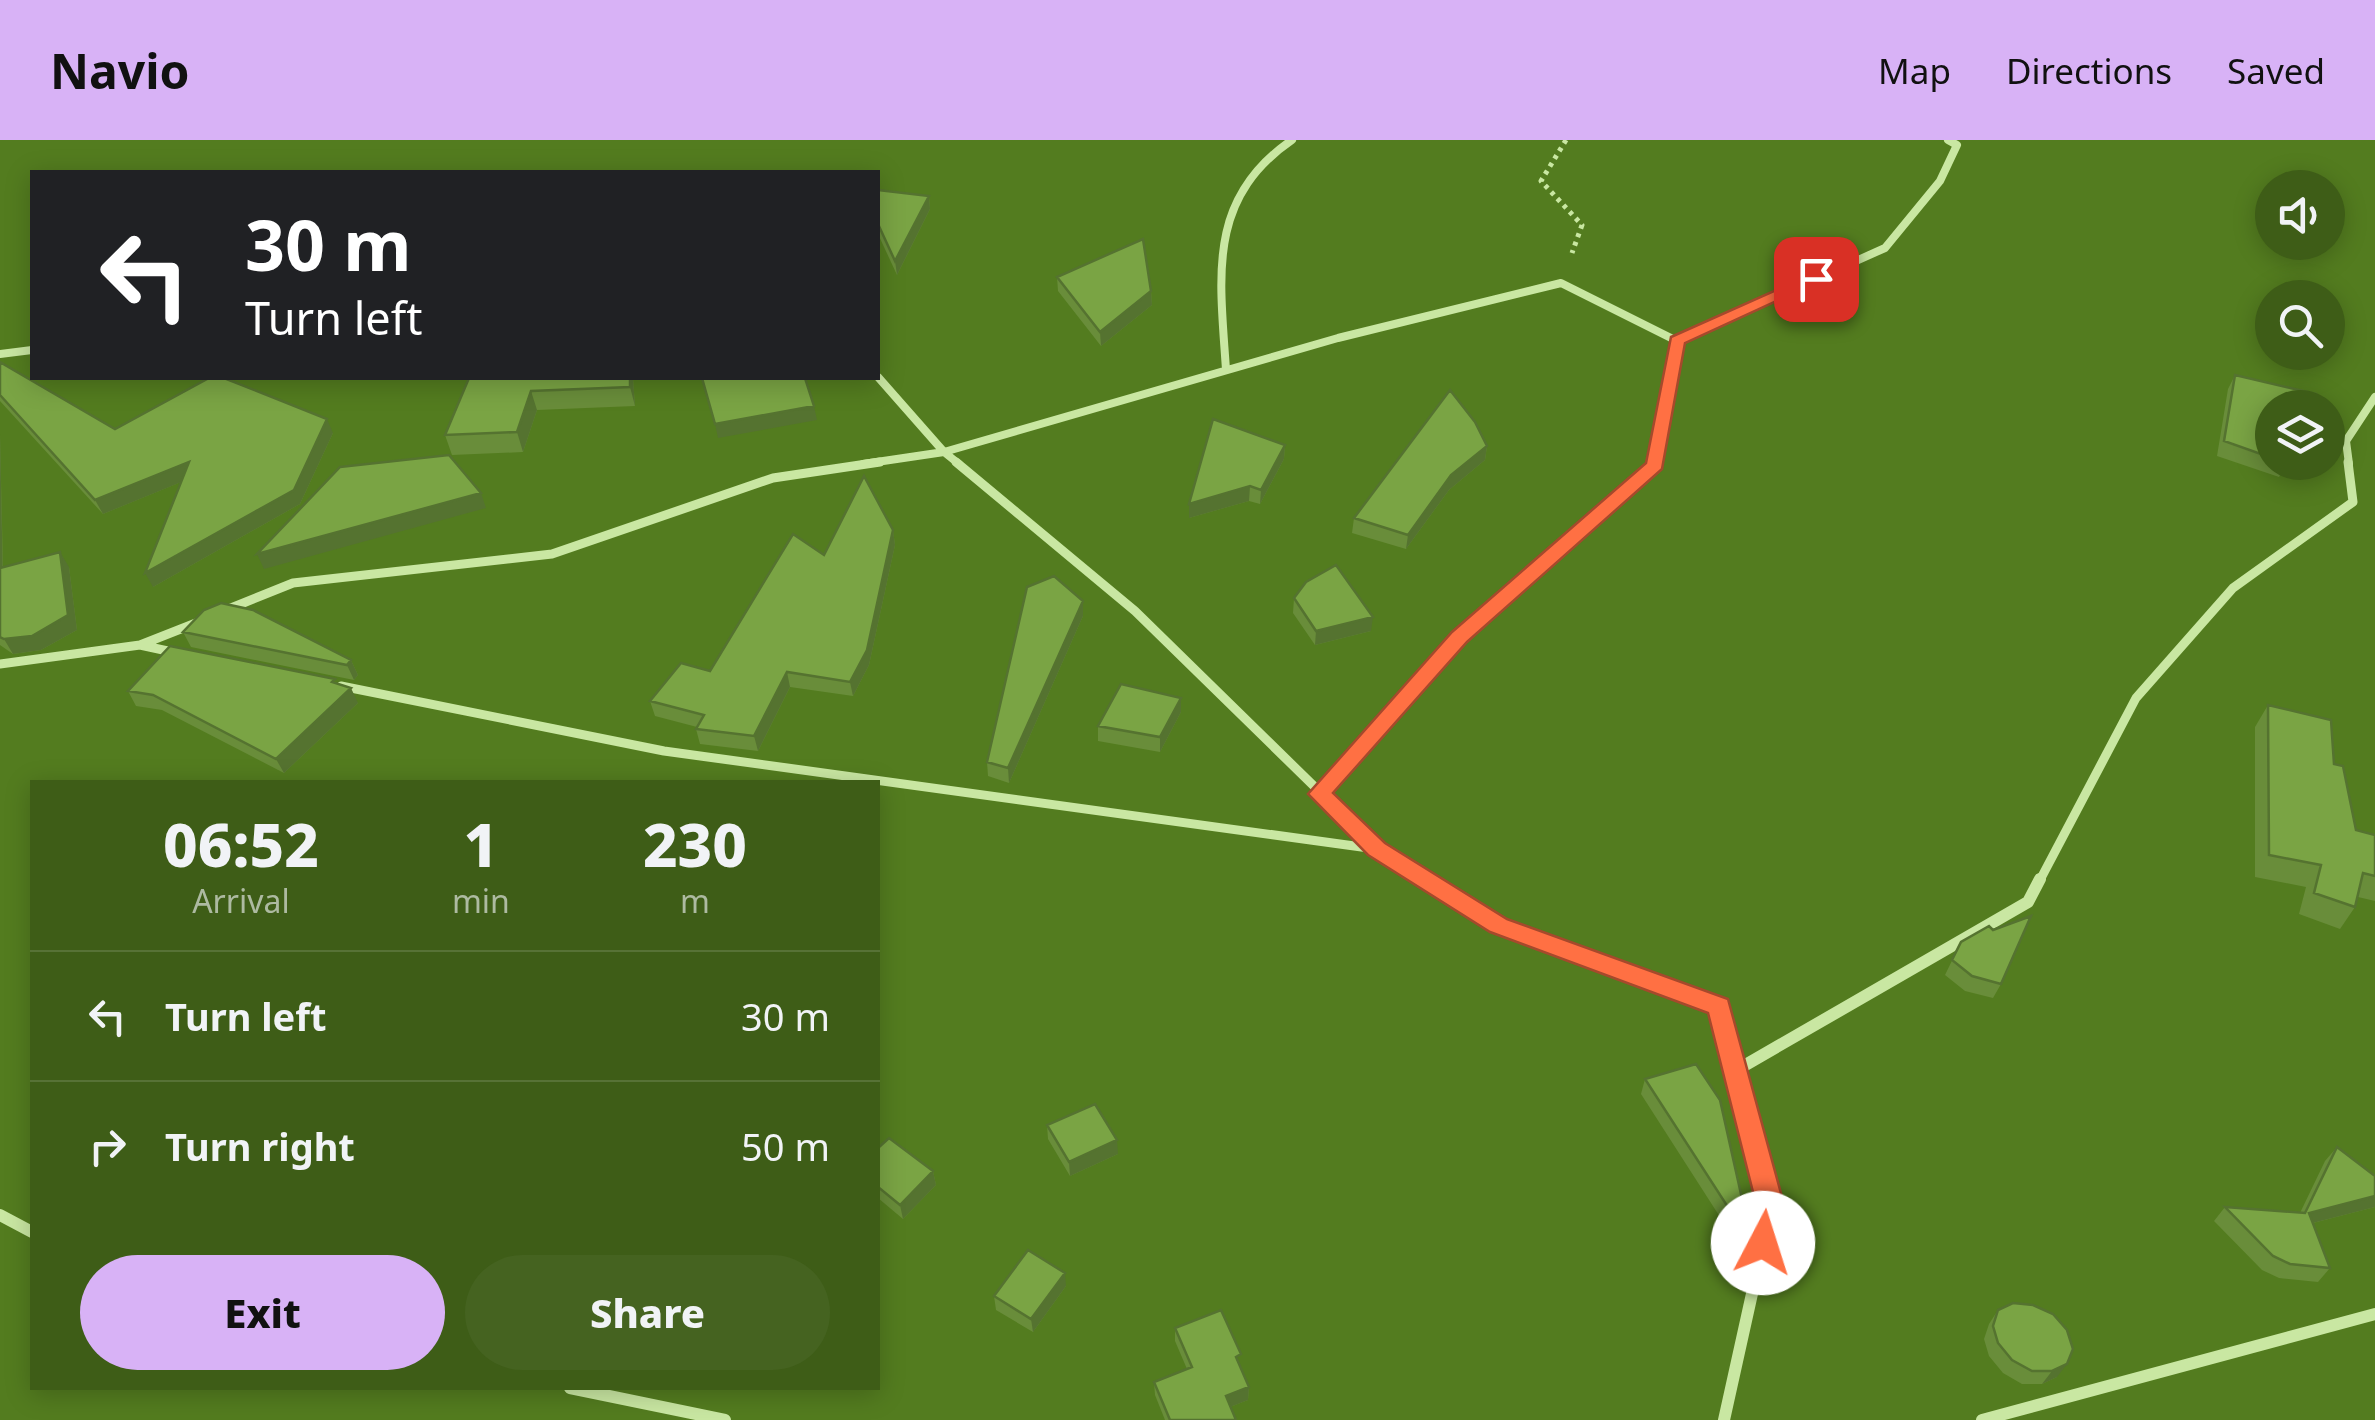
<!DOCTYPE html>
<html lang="en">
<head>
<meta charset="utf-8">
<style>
  :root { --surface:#3e5d17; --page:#456320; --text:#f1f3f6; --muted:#adbaa1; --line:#577236; --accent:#d8b2f6 }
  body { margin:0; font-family:"Noto Sans",sans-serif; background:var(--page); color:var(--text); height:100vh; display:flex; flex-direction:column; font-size:38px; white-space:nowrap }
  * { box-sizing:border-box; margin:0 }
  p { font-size:32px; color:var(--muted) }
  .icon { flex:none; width:55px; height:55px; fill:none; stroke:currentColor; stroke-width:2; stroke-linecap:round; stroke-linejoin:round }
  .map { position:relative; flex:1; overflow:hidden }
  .side { position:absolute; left:30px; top:640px; width:850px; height:610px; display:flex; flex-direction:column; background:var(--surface); border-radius:0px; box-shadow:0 5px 25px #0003 }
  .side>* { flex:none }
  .top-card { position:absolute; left:30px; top:30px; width:850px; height:210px; border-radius:0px; box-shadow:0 5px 25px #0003; background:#202124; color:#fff; overflow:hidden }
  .controls { position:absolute; left:2255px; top:30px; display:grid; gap:20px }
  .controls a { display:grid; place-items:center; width:90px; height:90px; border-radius:50%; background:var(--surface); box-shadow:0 5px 25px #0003; font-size:50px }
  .pin { position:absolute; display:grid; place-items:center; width:85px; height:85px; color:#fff; margin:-42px; border-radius:20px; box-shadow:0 5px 15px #0006 }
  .me { position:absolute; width:110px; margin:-55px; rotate:5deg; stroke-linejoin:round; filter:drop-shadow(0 0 8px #0008) }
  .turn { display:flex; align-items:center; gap:35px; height:210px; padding:0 50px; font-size:45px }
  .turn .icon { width:130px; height:130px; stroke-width:2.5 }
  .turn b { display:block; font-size:70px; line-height:85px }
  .eta { display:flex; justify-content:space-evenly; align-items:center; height:170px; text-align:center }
  .eta b { font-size:60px; font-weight:800; line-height:70px }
  .primary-button { display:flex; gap:20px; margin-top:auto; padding:20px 50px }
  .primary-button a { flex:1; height:115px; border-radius:60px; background:var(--accent); color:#111; font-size:40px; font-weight:800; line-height:115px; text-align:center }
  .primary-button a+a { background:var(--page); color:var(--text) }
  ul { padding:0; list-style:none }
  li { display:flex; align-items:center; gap:30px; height:130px; padding:0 50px; border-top:2px solid var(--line) }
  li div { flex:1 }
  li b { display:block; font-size:38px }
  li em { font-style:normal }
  header { display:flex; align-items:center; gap:60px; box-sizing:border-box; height:140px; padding:0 50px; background:var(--accent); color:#111 }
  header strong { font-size:48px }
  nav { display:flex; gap:55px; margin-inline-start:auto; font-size:35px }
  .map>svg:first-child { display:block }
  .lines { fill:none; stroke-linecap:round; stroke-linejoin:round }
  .path { stroke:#c9e7a2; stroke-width:5; stroke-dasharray:4 5; stroke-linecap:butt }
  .minor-far2 { stroke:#c9e7a2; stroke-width:8 }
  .minor-far1 { stroke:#c9e7a2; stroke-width:9 }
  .minor { stroke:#c9e7a2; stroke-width:12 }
  .wall { fill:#698d3a }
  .shaded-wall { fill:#557330 }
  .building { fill:#7aa444; stroke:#557330; stroke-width:2.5 }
  .route { fill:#ff7043; stroke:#a6492c; stroke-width:2.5 }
</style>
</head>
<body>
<header>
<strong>Navio</strong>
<nav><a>Map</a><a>Directions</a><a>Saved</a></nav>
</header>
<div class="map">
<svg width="2375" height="1280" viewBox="0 0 2375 1280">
  <rect width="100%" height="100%" fill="#537c1f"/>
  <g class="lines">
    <path class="path" d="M1566,0L1541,41L1582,85L1572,113"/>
    <path class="minor-far2" d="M1677,201L1885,108L1940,41L1957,5L1948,0
      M0,214L32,210
      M1226,230C1220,137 1206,59 1292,0
      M878,237L944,312
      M863,324L944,312
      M959,324L944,312L1338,198L1561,143L1677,201L1655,324
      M2349,324L2346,301L2375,257"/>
    <path class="minor-far1" d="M956,322L1135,471L1321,653
      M226,470L293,443L552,414L773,338L880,322
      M177,513L140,505L201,481
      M0,524L140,505
      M341,546L664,611L1376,709
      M1321,653L1377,709L1428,742
      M1321,653L1459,497L1656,322
      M2039,742L2136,558L2233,448L2353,362L2348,322"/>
    <path class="minor" d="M1424,739L1498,786L1719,866L1771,1068L1724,1280
      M1735,931L2028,762L2040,739
      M0,1075L32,1092
      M570,1248L725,1280
      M1982,1280L2375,1174"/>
  </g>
  <path class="wall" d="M878,50L929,56L930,69L897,135L878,94Z
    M1057,137L1151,151L1152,165L1101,206L1058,151Z
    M0,222L115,289L333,293L300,364L153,447L181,342L103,374L0,261Z
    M2235,235L2272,268V322H2287L2279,337L2217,316L2228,249Z
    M469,238H633L635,266L537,270L523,312L452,315L445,295Z
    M0,294L3,428L69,427L77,490L41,510L13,514L0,505Z
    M1285,305L1284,319L1260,364L1249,361L1189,378Z
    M1487,306L1485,320L1449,350L1406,409L1352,393L1354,378Z
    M893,390L895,405L869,525L853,556L790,547L758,611L700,604L696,589L697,587L655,576L650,561L710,531L824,415Z
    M1294,458L1371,491L1315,505L1293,473Z
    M1083,461V476L1009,643L988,636L987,622Z
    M183,492L351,520L358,535L354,540L191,507Z
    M337,544L358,563L284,633L162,570L136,566L128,551Z
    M1181,558V572L1160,612L1098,601V586Z
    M2268,565L2334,624L2356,690L2375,695V761L2358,757L2355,767L2340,789L2299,774L2306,747L2255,737V587Z
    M1961,802L2001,844L1993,858L1965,851L1945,835Z
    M1645,939L1749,1090L1743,1103L1738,1105L1641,954Z
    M1047,985L1118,1014L1070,1036L1048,999Z
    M2337,1007L2375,1067L2313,1083L2330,1128L2318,1142L2279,1138L2262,1130L2214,1081L2225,1067L2300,1073L2325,1021Z
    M878,1008L933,1031L936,1045L903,1079L878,1058Z
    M1066,1146L1033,1192L996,1170L994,1156Z
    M1998,1170L2057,1237L2042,1244H2022L2003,1233L1989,1216L1984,1199L1989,1184Z
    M1175,1188L1240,1228L1249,1247L1248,1260L1230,1267L1236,1280H1165L1155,1255L1154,1242L1187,1229L1175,1201Z"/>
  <path class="shaded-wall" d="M929,56L930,69L897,135L895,121Z
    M1151,151L1152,165L1101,206L1100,192Z
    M630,238H633L635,266L630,247Z
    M531,251L537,270L523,312L517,292Z
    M814,266L817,280L718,298L715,284Z
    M327,279L333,293L300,364L153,447L145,433Z
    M0,294L3,445L0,440Z
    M1285,305L1284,319L1260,364L1261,350Z
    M1487,306L1485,320L1449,350L1406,409L1408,395L1451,335Z
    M189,322L196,336L103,374L95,360Z
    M1250,346L1249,361L1189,378V364Z
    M481,353L486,368L264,429L257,414Z
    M893,390L895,405L869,525L853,556L850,542Z
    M60,412L69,427L77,490L41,510L13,514L4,499Z
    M1083,461V476L1009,643L1008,628Z
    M1373,477L1371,491L1315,505L1316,491Z
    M351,520L358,535L354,540L347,525Z
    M787,532L790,547L758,611L754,596Z
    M351,548L358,563L284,633L276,619Z
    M1181,558V572L1160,612V597Z
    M1117,1000L1118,1014L1070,1036L1069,1022Z
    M933,1031L936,1045L903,1079L900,1065Z
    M2375,1056V1067L2297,1087L2309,1073Z
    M1749,1090L1743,1103L1738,1105L1744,1092Z
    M1065,1133L1066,1146L1033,1192L1031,1179Z
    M2067,1224L2057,1237L2042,1244L2052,1231Z
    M1249,1247L1248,1260L1225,1269L1226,1256Z"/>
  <path class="building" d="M878,50L929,56L895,121L878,84Z
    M1143,99L1151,151L1100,192L1057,137Z
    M0,222L115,289L209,238H224L327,279L294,350L145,433L189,322L95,360L0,255Z
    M2235,235L2316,254L2310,268H2272V318L2224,301Z
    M469,238H630V247L531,251L517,292L445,295Z
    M702,238H805L814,266L715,284Z
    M1450,250L1475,282L1487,306L1451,335L1408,395L1354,378Z
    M1213,279L1285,305L1261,350L1250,346L1189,364Z
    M449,315L481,353L257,414L340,327Z
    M864,336L893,390L867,510L850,542L787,532L754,596L696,589L704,575L650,561L681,523L710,531L793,394L824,415Z
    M60,412L68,475L32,496L4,499L0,497V428Z
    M1336,425L1373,477L1316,491L1294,458L1306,442Z
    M1054,436L1083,461L1008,628L987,622L1027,447Z
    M221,463L253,470L351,520L347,525L183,492L204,470Z
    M170,506L335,539L332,542L351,548L276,619L153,555L128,551Z
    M1121,544L1181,558L1160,597L1098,586Z
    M2268,565L2331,580L2334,624L2343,626L2356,690L2375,695V736L2363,733L2355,767L2314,753L2321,725L2269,715Z
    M2031,776L2001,844L1972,836L1952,820L1961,802L1989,786L1993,790Z
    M1696,924L1720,960L1749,1090L1744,1092L1645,939Z
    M1095,964L1117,1000L1069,1022L1047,985Z
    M889,998L933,1031L900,1065L878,1047V1008Z
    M2337,1007L2375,1036V1056L2309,1073L2330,1128L2290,1124L2273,1116L2225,1067L2305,1073Z
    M1028,1110L1065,1133L1031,1179L994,1156Z
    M2013,1163L2033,1165L2053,1174L2067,1190L2073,1209L2067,1224L2052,1231H2032L2012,1220L1998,1203L1993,1186L1998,1170Z
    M1221,1170L1241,1214L1236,1217L1249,1247L1226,1256L1236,1280H1170L1154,1242L1192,1227L1175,1188Z"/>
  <path class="route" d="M1810,135L1824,139L1685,203L1662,329L1467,502L1333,653L1385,703L1507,779L1728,859L1785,1068L1773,1112L1763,1116L1753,1112L1749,1103L1757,1068L1708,873L1490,792L1368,715L1308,654L1452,492L1646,323L1671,197Z"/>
</svg>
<div class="controls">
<a><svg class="icon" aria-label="sound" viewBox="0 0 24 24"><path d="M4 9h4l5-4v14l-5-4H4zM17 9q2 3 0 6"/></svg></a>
<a><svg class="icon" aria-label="search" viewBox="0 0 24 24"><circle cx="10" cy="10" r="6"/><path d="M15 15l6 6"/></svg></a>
<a><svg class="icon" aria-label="layers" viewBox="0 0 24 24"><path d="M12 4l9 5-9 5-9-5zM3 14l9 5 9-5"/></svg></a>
</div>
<div class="pin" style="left:1816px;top:139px;background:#d93025"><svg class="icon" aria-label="arrive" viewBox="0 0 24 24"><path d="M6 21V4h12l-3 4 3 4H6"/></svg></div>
<svg class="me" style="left:1763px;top:1103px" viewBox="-20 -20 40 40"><circle r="19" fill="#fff"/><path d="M0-13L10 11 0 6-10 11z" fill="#ff7043"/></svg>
<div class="top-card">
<div class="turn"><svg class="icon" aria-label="left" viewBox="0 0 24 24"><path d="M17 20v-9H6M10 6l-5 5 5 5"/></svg><div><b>30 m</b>Turn left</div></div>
</div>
<section class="side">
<div class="eta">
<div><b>06:52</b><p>Arrival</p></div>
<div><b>1</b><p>min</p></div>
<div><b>230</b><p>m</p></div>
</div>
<ul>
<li><svg class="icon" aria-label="left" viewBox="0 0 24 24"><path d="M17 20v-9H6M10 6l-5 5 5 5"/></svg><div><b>Turn left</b></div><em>30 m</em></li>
<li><svg class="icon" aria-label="right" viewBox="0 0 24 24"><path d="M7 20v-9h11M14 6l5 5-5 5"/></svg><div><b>Turn right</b></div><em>50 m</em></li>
</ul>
<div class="primary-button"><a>Exit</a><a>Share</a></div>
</section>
</div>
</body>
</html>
